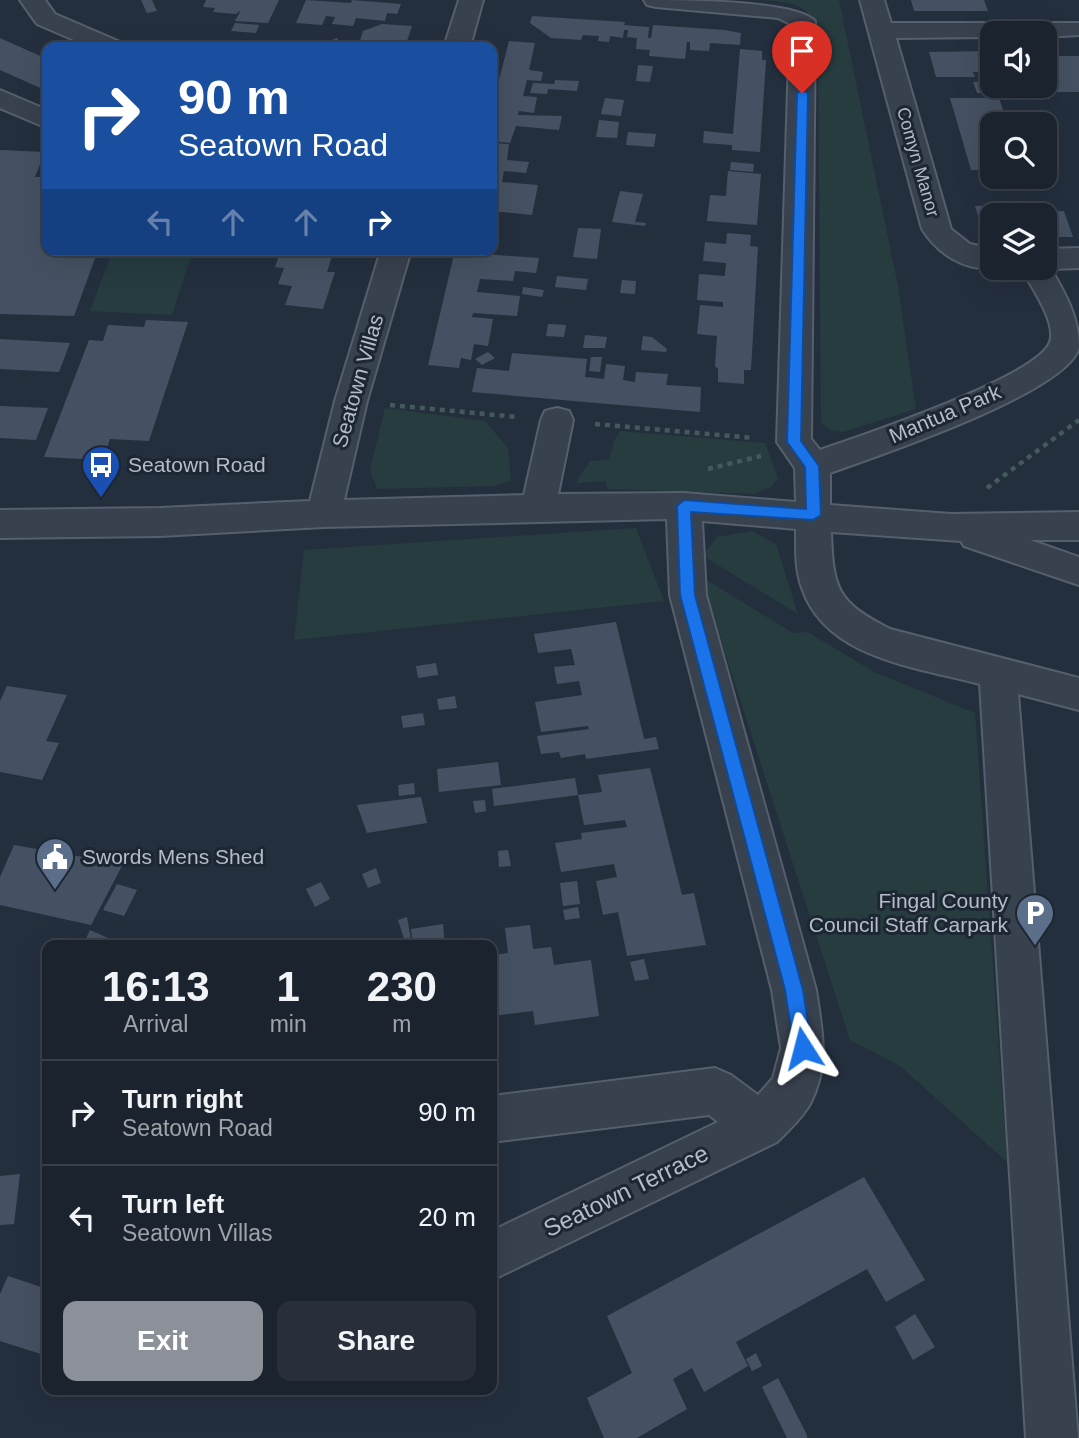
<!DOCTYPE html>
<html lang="en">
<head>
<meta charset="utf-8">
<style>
  :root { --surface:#1b232e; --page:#282f3a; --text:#f1f3f6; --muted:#a0a4aa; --line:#39404a; --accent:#8c9099 }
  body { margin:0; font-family:Arial,sans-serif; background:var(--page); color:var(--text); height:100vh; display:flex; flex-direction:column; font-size:26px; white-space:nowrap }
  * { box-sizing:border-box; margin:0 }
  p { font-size:23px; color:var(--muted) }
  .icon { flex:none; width:38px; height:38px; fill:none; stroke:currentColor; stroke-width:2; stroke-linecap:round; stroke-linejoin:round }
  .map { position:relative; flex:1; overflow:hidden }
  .panel { position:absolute; left:42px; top:940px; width:455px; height:455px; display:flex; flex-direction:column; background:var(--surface); border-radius:14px; box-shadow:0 7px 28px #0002,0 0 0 2px var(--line) }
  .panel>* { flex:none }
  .banner { position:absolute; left:42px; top:42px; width:455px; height:214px; border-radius:14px; box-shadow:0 7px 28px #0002,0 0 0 2px var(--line); background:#1a4fa0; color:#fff; overflow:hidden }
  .tools { position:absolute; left:980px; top:21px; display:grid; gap:14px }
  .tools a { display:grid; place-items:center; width:77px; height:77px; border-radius:14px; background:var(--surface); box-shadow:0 7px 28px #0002,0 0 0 2px var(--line); font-size:35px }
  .pin { position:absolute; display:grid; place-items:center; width:60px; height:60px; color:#fff; margin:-72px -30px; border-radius:50% 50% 50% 0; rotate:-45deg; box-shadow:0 0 7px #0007 }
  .pin .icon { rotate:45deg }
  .me { position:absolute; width:77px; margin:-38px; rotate:351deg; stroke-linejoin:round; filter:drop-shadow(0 0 5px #0008) }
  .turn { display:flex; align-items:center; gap:24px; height:147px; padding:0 21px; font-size:32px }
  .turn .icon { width:91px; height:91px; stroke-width:2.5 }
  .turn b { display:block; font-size:49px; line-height:60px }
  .lanes { display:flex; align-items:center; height:66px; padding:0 21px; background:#0003; justify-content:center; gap:35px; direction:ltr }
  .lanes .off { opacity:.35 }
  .eta { display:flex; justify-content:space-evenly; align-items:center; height:119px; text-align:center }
  .eta b { font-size:42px; font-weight:700; line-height:49px }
  .primary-button { display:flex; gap:14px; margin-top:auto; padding:14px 21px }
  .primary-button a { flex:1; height:80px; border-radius:14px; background:var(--accent); color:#fff; font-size:28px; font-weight:700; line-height:80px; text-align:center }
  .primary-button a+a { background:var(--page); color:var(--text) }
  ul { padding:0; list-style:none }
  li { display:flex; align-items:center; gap:21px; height:105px; padding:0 21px; border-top:2px solid var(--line) }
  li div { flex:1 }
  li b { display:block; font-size:26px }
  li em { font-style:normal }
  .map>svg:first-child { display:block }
  .green { fill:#263c3f }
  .building { fill:#455162 }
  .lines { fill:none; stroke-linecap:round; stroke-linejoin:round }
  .minor-casing { stroke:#565f6c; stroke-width:4 }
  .path { stroke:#44595c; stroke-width:4.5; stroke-dasharray:5 5; stroke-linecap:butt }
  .minor { fill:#38414e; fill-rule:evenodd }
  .route { fill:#1a73e8; stroke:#114b97; stroke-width:2 }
  .labels { text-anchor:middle; stroke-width:6; stroke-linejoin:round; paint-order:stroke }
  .far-street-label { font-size:18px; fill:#b4bcc9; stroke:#1d2633 }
  .street-label { font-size:21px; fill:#b4bcc9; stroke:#1d2633 }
  .poi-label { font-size:21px; fill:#b4bcc9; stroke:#1d2633; text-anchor:start }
  .near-street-label { font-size:24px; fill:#b4bcc9; stroke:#1d2633 }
</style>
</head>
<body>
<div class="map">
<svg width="1079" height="1438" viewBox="0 0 1079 1438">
  <rect width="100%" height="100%" fill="#242f3e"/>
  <path class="green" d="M758,0H839L898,286L916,409L843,432L830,430L821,422L818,55C813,6 808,3 758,0Z
    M113,250H193L172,315L90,311Z
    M385,408L485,421L508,448L511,481L494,486L377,489L370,470Z
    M620,431L765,443L778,478L771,487L754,494L608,489L605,481L576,483L590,461L609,460L614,441Z
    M636,528L664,601L294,640L304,550Z
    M752,531L776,544L798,614L703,556L717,537Z
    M700,576L793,633L808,632L874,672L975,713L1007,1162L900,1066L850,1040Z"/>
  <path class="building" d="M141,0H152L157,11L147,13Z
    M206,0H279L268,23L235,21L241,10L236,14L213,12L215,8L203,7Z
    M306,0L351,3L352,0L401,4L397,14L387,13L385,21L356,18L353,26L332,24L335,17L326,16L322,25L296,23Z
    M911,0H984L988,11H914Z
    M532,16L625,22L624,25L649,27L648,38H651L653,25L724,30L741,33L740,45L710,43L709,51L690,50V42H687L685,59L649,56L650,50L636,49L637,38L627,37L628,30H624L623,38L610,36L609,42L598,41L599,36L583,35L581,40L551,38L530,23Z
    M235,23L259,25L256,33L231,31Z
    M382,24L412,26L405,47H358L363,31Z
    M0,38L47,59V91L0,70Z
    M337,38L342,46L313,47Z
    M509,41L535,43L529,70L543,72L541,81L527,80L523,96L537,97L534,113L519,111L518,115L562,116L559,130L516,126L510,143L492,141V107Z
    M740,49L762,51V60H766L760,152L732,150V145L703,143L704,131L733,134Z
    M992,51V72H973L975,77H936L929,52Z
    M1045,56H1079V92H1037L1035,86H1045Z
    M638,65L653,66L650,82L636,81Z
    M555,80L579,81L577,91L548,89L547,94L530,93L533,83L554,84Z
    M973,82H991L995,93H977Z
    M605,98L624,100L621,116L601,114Z
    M950,98H999L1008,124H992V170H971Z
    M599,120L619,122L617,138L596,137Z
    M628,132L656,134L654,147L626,145Z
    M492,143L509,144L507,160L529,162L526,173L504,171L502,182L538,185L532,215L492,211Z
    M0,150L45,152L35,177H47V250H98L74,316L0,314Z
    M731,162L754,164L753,172L730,170Z
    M728,171L761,174L757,225L707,221L710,195L726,196Z
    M620,191L643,194L635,222L646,223L645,226L612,222Z
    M1018,205L1020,212L1064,211L1073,237H1045V215H992V238H985L975,206Z
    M578,228L601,229L597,259L573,257Z
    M727,233L751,235L750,246L758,247L751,370H744V384L718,382V368L715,367L717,336L697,334L700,305L723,307V302L697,300L699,274L725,276V273L726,263L703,261L705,242L726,244Z
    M281,250H334L327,272H335L323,309L285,305L292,286L278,284L284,268L275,267Z
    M455,250H485L484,254L539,258L536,273L515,271L513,281L480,279L477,292L520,296L517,316L473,313L472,317L493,319L488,346L474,344L471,360L461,358L459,368L428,365Z
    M557,276L588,279L586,290L555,287Z
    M622,280L636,281L635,294L620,293Z
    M523,287L544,290L542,297L522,294Z
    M146,320L188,322L149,441L110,439L103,460L44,457L89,340L103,341L108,325L144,327Z
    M548,324L566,325L564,337L546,336Z
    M585,335L607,337L605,348H583Z
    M643,336L652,337L667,349L666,352L641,350Z
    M0,339L70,343L59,372L0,369Z
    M488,352L495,358L482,365L475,359Z
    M512,353L587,359L585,377L604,379L606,364L625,366L623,380L635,382L636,372L668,374L666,385L701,387L700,412L472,392L477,368L509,371Z
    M591,357H602L600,372L589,371Z
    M0,406L48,408L36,440L0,438Z
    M616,622L644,739L656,737L659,749L586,759L585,754L561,758L559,752L541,754L537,736L589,729L588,726L541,732L535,702L582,695L579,681L557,684L554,667L575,665L571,649L538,653L534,634Z
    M436,663L438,675L418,678L416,666Z
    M7,686L67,695L46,741L59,743L42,780L0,772V701Z
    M455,696L457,708L439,710L437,699Z
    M423,713L425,725L403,728L401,716Z
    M498,762L501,785L439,792L437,769Z
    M650,768L682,895L694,893L706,945L627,956L618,912L603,915L596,881L617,877L614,864L561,872L555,843L582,839L581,833L627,827L625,820L584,825L578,795L602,792L598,775Z
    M575,778L578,795L494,806L492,789Z
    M414,783L415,794L399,796L398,785Z
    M421,797L427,823L367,833L357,805Z
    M485,800L486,811L475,813L473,801Z
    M14,845L123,864L91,925L0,905V877Z
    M508,850L511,866L499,867L498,851Z
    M376,868L381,883L368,888L362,874Z
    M577,881L580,904L563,906L560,883Z
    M321,882L330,899L315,907L306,889Z
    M117,884L137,890L124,916L103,910Z
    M578,907L580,918L565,920L563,910Z
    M407,917L412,945H406L398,920Z
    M443,924L445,945H413L411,929Z
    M530,925L533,949L551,947L554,965L591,960L599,1016L535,1025L533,1011L492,1016V955L508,953L505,928Z
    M90,930L124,945H83Z
    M644,959L649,979L635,981L630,962Z
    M20,1174L14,1224L0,1225V1176Z
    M864,1177L925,1280L886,1302L867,1269L736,1342L748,1366L704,1392L692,1368L673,1379L687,1409L637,1438H604L587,1398L632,1373L607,1316Z
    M8,1276L47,1289V1356L0,1341V1294Z
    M915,1314L935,1347L913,1360L895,1327Z
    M756,1353L762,1366L752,1371L746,1359Z
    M778,1378L807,1435V1438H787L762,1387Z"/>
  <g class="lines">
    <defs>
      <path id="minor" d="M20,0H45L55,14L120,42L124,47H90L37,24Z
        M459,0H483L470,47H444Z
        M644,0C680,0 795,0 815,21L811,439L820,450C860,436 1038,377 1050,342C1057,322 1030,285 1021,268H1045V249L1079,248V268L1051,269C1065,293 1079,317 1079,347C1070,392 874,457 830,473V505L951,514L1079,512V540H1030L1079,557V585L964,546L961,541L831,532C833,589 837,602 890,629L1079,678V710L1018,694L1078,1438H1026L980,684C917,667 826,659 802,588C795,569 796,548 796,529L702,521L706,595L816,990C822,1030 830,1066 810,1104C802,1118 788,1131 777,1142L492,1280V1231L718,1122L709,1115L492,1142V1096L715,1068L731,1075L758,1095L773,1078L781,1048L772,990L670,595L667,519L324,527L160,536L0,538V510L160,508L310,501L335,401L381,250H411L367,401L344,500L524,495L541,420L545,411L557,408L569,411L573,420L558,494L684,493L796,502L795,468L777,442L790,24L778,18L656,7L647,5Z
        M860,0H884L891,23H1079V35L1045,37V33H992V37L896,38L951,229L970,244L992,249V268H996C965,272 938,254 922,229Z
        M0,90L47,110V128L0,108Z"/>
    </defs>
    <use href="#minor" class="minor-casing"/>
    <path class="path" d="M390,405L517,417
      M595,424L754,438
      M708,469L761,456
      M987,488L1079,420"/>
    <use href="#minor" class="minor"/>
  </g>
  <path class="route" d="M802,90L808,93L801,441L819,466L821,515L813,520L691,512L695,595L803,990L812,1048L810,1055L803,1058L797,1055L794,1048L785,990L680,595L677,506L684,500L806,509L805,467L787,442L797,93Z"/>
  <defs>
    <symbol id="bus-pin" viewBox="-11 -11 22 30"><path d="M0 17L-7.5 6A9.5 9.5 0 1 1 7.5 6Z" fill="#1a4fb4" stroke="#1d2633"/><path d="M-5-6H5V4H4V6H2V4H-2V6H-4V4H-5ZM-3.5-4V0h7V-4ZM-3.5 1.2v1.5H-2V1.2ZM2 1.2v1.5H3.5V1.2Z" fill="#fff"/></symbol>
    <symbol id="civic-pin" viewBox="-11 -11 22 30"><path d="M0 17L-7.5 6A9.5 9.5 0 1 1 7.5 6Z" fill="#5c6f8a" stroke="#1d2633"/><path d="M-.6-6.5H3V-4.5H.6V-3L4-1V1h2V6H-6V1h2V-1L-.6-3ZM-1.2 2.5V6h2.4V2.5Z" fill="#fff"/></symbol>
    <symbol id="parking-pin" viewBox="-11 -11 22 30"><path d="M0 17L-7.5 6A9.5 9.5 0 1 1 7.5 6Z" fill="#5c6f8a" stroke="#1d2633"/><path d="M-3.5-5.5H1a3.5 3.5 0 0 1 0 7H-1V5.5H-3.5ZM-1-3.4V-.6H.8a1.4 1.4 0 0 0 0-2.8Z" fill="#fff"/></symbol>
  </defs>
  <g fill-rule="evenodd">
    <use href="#bus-pin" x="79" y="443" width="44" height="60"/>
    <use href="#civic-pin" x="33" y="835" width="44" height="60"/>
    <use href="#parking-pin" x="1013" y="891" width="44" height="60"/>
  </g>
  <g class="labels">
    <g class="far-street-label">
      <text transform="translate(918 162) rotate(74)" y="6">Comyn Manor</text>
    </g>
    <g class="street-label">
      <text transform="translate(358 381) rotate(-74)" y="7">Seatown Villas</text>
      <text transform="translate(945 414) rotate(-23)" y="7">Mantua Park</text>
    </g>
    <g class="poi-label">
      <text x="128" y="472">Seatown Road</text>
      <text x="82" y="864">Swords Mens Shed</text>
      <text x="1008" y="908" text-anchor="end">Fingal County<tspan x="1008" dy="24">Council Staff Carpark</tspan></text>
    </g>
    <g class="near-street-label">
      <text transform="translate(626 1191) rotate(-26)" y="8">Seatown Terrace</text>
    </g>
  </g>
</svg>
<div class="tools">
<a><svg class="icon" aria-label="sound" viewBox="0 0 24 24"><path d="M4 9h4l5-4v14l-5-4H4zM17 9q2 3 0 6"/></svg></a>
<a><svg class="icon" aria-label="search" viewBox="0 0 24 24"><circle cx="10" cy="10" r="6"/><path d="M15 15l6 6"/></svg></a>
<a><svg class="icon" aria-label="layers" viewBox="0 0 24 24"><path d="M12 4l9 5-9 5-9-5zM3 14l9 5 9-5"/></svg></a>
</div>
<div class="pin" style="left:802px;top:93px;background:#d93025"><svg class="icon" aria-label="arrive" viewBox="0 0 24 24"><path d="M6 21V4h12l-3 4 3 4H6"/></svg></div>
<svg class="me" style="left:803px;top:1048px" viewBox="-20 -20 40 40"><path d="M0-17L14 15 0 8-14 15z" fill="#1a73e8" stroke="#fff" stroke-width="4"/></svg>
<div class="banner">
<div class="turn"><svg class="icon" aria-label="right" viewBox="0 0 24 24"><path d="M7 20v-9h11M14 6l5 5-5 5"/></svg><div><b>90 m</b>Seatown Road</div></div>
<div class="lanes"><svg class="icon off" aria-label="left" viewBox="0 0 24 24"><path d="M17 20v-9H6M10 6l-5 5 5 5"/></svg><svg class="icon off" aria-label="ahead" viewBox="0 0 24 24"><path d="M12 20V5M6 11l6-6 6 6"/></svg><svg class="icon off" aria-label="ahead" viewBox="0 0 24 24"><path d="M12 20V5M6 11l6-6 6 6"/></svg><svg class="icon" aria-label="right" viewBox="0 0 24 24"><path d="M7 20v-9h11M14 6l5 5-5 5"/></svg></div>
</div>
<section class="panel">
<div class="eta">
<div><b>16:13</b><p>Arrival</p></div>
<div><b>1</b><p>min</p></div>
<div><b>230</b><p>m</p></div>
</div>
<ul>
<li><svg class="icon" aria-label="right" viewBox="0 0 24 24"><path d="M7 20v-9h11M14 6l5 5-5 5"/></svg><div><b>Turn right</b><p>Seatown Road</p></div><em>90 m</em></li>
<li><svg class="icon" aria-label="left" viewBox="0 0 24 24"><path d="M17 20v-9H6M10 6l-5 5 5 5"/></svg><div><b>Turn left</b><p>Seatown Villas</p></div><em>20 m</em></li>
</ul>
<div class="primary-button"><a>Exit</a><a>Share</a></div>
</section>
</div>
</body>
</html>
